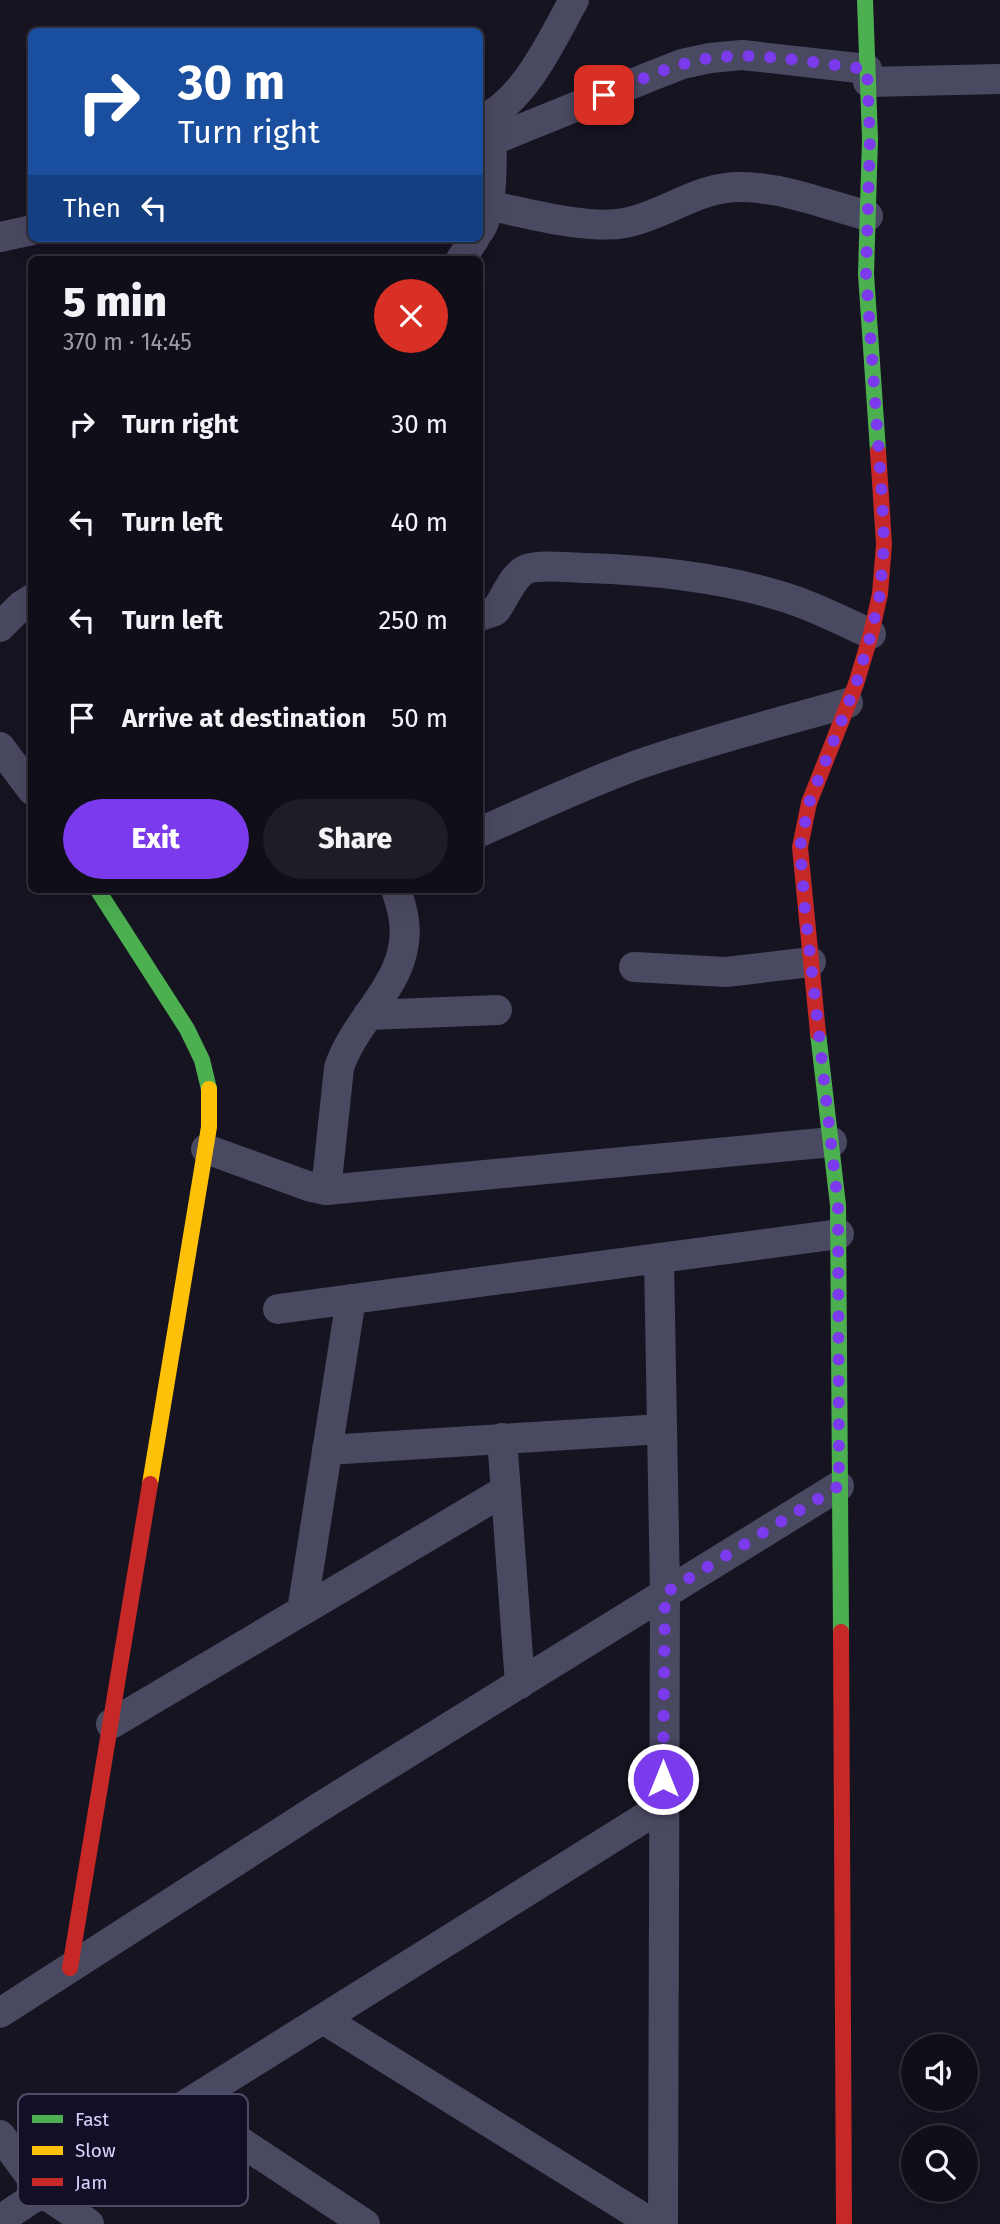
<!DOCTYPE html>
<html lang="en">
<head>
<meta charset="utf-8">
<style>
  :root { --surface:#100f19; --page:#1e1d26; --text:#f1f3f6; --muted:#9c9ca2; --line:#302f38; --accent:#7c3aed }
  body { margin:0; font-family:"Fira Sans",sans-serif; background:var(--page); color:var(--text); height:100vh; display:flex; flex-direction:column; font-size:26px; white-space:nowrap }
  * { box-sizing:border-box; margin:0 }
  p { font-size:23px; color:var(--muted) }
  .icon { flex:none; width:38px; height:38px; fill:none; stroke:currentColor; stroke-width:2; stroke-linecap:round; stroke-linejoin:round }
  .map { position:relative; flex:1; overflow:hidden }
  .panel { position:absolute; left:28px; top:256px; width:455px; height:637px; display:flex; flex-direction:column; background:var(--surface); border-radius:10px; box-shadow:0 7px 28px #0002,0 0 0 2px var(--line) }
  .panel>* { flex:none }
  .hud { position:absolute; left:28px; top:28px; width:455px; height:214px; border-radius:10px; box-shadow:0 7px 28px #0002,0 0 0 2px var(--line); background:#1a4fa0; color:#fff; overflow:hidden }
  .buttons { position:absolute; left:901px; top:2034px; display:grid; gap:14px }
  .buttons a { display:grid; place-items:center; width:77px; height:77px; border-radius:50%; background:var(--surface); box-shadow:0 7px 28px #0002,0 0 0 2px var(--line); font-size:35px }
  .pin { position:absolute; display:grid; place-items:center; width:60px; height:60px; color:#fff; margin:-30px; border-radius:14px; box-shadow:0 4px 10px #0006 }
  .me { position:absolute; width:77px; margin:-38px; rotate:0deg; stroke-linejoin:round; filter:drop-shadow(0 0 5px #0008) }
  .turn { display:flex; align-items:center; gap:24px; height:147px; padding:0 35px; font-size:32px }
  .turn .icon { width:91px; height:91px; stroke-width:2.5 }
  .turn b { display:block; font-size:49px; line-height:60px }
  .then { display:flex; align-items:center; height:66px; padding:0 35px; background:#0003; gap:14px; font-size:26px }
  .round { display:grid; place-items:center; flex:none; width:74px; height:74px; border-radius:37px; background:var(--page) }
  .summary { display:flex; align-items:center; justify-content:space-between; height:119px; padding:0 35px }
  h1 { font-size:42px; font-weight:800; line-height:52px }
  .primary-button { display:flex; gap:14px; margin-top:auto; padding:14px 35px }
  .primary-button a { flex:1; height:80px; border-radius:42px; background:var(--accent); color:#fff; font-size:28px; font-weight:800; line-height:80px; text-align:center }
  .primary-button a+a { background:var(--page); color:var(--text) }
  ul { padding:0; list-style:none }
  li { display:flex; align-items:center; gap:21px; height:98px; padding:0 35px }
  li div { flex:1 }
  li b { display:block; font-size:26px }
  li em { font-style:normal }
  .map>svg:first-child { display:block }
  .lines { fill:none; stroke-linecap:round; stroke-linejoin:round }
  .street { stroke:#4a4962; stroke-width:30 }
  .fast { stroke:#4caf50; stroke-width:16 }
  .slow { stroke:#ffc107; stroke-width:16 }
  .jam { stroke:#c62828; stroke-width:16 }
  .route { stroke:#7c3aed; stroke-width:12; stroke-dasharray:0 21.6 }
  .key { fill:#130f26; stroke:#4e4a67; stroke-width:2 }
  .key-label { font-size:19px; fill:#d9d4ff }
</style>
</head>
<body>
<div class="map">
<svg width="1000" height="2224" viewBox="0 0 1000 2224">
  <rect width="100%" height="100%" fill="#161421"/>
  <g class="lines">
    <path class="street" d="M868,82L1000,79
      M480,121C525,101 551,41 574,0
      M491,141L649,77L682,64L710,58L742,55L867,69
      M487,205C527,213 586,230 625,223C666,215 700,185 743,187C785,188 828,205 868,216
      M480,230C495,206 491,152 492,123
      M0,237L32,230
      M461,259L475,238
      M480,616L495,611C505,599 512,575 527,569C541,564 570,568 586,568C654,570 722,577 787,598C816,607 844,622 871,634
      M0,627L21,606L32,599
      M0,747L32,790
      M480,832C532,809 583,785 637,765C706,741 777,723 848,703
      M634,967L726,972L811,962
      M368,1015L497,1010
      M206,1149L308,1186L326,1190L832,1142
      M326,1190L339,1068C355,1017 412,980 404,921C403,910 399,899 396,889
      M659,1258L665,1593L663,2224
      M278,1309L839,1234
      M502,1438L520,1684
      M327,1450L662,1429
      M302,1611L351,1299
      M111,1724L506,1490
      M0,2013L320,1807L839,1486
      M323,2019L653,2224
      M185,2105L365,2224
      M0,2135L42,2192L89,2224
      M0,2220L42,2192L185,2105L663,1806"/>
    <path class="fast" d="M865,0L870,139L866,274L878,451
      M97,889L187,1029L202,1060L209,1089
      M818,1033L838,1205L841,1632"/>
    <path class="slow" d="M150,1484L209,1127V1089"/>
    <path class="jam" d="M818,1033L800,847L809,803L856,684L871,634L880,594L884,544L878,451
      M841,1632L844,2224
      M70,1968L150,1484"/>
  </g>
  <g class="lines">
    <path class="route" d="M604,95C638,81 674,63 711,58C761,51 818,64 867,69L870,139L866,274L882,497L884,544L880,594L871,634L856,684L809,803L800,847L805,910L838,1205L839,1486L665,1593L663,1779"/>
  </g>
  <rect x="18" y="2094" width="230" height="112" rx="10" class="key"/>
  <rect x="32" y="2115" width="31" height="8" fill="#4caf50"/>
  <rect x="32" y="2146" width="31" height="9" fill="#ffc107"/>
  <rect x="32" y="2178" width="31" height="8" fill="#c62828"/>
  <g class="key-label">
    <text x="75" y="2126">Fast</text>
    <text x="75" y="2157">Slow</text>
    <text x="75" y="2189">Jam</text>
  </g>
</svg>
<div class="buttons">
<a><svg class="icon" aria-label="sound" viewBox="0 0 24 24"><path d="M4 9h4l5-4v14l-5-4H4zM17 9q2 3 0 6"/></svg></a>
<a><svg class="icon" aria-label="search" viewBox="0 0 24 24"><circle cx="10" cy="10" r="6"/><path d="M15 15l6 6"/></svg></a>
</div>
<div class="pin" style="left:604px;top:95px;background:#d93025"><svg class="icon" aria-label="arrive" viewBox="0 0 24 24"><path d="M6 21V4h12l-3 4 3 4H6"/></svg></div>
<svg class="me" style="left:663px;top:1779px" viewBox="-20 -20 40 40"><circle r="17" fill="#7c3aed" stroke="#fff" stroke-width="3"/><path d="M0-11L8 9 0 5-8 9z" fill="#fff"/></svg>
<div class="hud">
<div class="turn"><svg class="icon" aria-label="right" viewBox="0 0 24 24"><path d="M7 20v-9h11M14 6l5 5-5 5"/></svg><div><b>30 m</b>Turn right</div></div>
<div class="then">Then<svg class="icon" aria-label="left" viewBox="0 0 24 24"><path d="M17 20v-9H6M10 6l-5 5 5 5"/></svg></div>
</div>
<section class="panel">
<div class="summary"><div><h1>5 min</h1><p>370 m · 14:45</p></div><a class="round" style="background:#d93025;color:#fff"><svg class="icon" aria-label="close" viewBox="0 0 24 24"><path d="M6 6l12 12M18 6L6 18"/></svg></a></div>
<ul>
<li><svg class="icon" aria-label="right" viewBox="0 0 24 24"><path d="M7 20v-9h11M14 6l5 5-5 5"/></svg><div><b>Turn right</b></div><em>30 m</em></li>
<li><svg class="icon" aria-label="left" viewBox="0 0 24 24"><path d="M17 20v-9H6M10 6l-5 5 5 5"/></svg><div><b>Turn left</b></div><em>40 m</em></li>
<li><svg class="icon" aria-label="left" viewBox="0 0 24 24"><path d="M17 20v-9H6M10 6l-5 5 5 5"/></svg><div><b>Turn left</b></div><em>250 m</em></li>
<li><svg class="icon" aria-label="arrive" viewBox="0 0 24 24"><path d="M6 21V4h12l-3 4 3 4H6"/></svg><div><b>Arrive at destination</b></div><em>50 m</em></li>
</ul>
<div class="primary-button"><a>Exit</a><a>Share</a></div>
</section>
</div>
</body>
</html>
